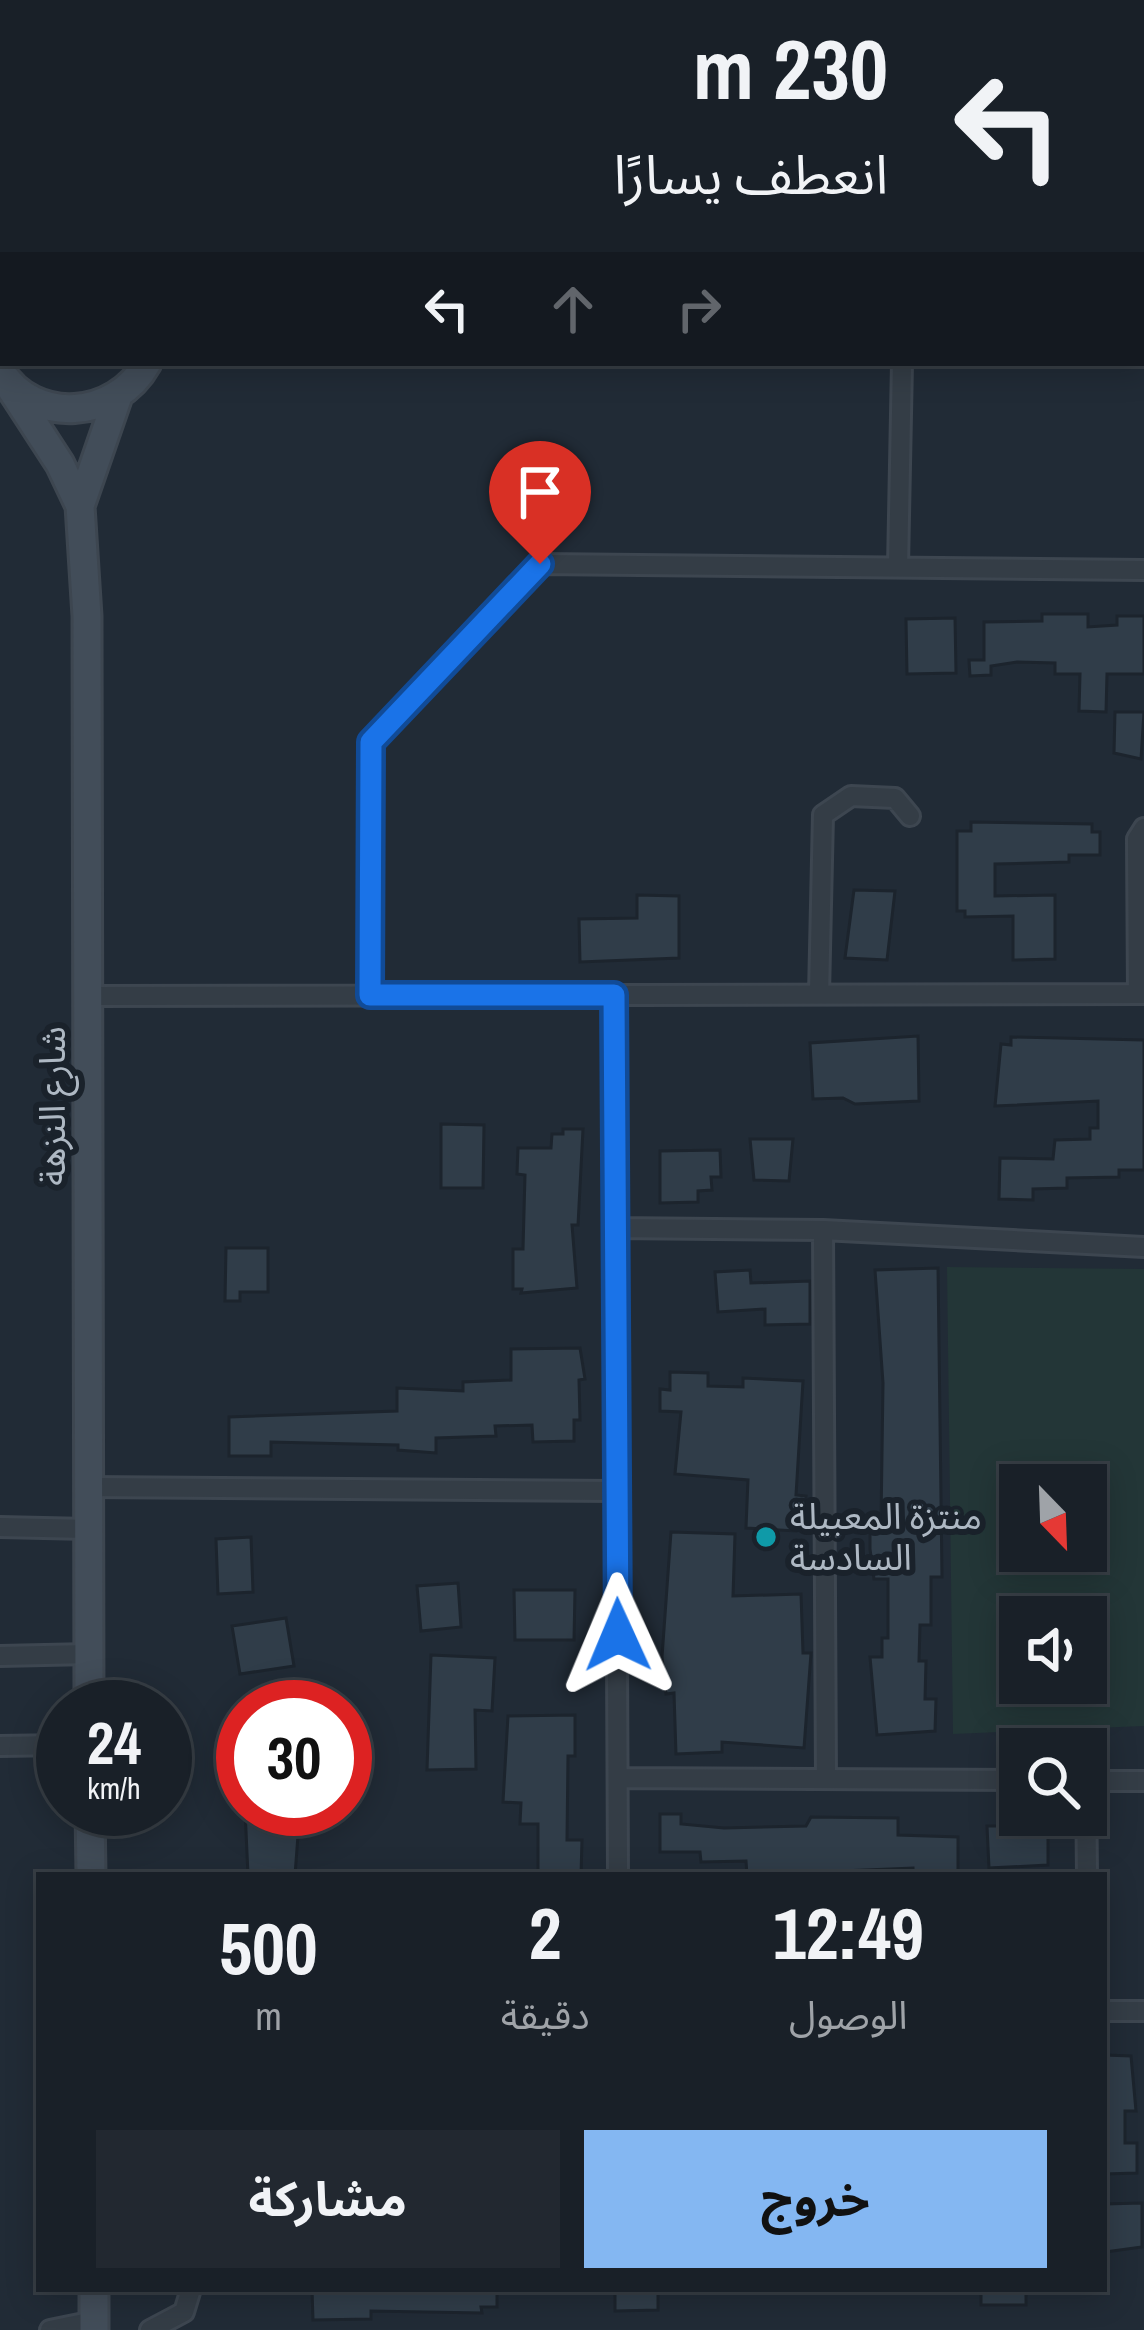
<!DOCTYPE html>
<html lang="ar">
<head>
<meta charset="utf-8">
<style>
  :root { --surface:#192028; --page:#222830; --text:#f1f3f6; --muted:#9fa3a8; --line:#373e45; --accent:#84b7f2 }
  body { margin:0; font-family:"Archivo Narrow","Noto Sans Arabic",sans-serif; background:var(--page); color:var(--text); direction:rtl; height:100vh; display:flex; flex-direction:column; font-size:45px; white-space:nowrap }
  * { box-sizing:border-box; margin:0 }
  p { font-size:39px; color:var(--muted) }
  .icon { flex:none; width:66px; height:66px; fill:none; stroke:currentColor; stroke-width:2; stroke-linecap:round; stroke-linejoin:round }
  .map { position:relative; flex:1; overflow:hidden; direction:ltr }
  .sheet { position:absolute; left:36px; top:1872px; width:1071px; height:420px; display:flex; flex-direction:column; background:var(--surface); border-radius:0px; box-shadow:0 6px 30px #0003,0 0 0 3px var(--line); direction:rtl }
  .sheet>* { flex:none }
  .hud { position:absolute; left:0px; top:0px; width:1146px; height:366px; box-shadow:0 6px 30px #0003,0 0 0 3px var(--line); direction:rtl; background:#192028; color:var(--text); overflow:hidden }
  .needle { width:78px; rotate:157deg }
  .controls { position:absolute; left:999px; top:1464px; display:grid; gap:24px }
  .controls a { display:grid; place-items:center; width:108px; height:108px; border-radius:0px; background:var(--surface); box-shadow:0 6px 30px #0003,0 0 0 3px var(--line); font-size:60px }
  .speed { position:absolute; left:36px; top:1680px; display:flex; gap:24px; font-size:60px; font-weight:700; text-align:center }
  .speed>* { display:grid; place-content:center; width:156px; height:156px; border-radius:50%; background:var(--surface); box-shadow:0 6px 30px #0003,0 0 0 3px var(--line); line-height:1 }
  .speed small { font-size:30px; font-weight:400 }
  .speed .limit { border:18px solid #d22; background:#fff; color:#111 }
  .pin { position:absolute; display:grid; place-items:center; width:102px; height:102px; color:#fff; margin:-123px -51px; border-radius:50% 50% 50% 0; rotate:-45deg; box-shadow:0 0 12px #0007 }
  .pin .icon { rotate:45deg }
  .me { position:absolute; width:132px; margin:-66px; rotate:359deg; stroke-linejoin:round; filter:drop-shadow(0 0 9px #0008) }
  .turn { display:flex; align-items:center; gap:42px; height:252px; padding:0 60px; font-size:54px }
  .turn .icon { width:156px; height:156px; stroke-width:2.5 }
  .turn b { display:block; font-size:84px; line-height:102px }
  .lanes { display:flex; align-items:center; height:114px; padding:0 60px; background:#0003; justify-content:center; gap:60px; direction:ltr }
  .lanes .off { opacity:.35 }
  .eta { display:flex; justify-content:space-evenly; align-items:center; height:204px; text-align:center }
  .eta b { font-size:72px; font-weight:700; line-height:84px }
  .cta { display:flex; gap:24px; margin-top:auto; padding:24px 60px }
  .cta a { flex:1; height:138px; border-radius:0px; background:var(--accent); color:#111; font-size:48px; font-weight:700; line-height:138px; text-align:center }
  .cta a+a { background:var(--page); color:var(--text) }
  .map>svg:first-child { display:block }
  .green { fill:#233637; fill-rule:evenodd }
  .building { fill:#303d49; stroke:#1c242d; stroke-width:3 }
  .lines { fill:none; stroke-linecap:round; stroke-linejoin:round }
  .street-casing { stroke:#3d4650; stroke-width:24 }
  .secondary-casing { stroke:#3d4650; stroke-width:33 }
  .street { stroke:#343d46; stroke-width:18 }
  .secondary { stroke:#424d59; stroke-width:27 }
  .route-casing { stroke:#114b97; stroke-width:30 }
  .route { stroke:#1a73e8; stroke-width:21 }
  .culture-dot { fill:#0f9aa8; stroke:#1a222b; stroke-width:4.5 }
  .labels { text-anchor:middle; stroke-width:12; stroke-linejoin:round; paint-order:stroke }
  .street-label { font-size:36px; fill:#aeb8c3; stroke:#1a222b }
  .poi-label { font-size:36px; fill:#aeb8c3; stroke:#1a222b; text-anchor:start }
</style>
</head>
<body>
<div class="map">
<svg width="1144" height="2330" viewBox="0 0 1144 2330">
  <rect width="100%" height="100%" fill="#212b36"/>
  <path class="green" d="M947,1267L1144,1269V1726L953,1734ZM1020,1485H1086V1551H1020ZM1020,1617H1086V1683H1020Z"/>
  <path class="building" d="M1042,614H1088V627L1117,625V616H1144V674H1107L1106,712L1079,711L1080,674H1055V663L1017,662L991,666V675L970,676L969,660H984V622L1042,621Z
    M955,618L956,673L907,674L906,619Z
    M1115,712H1144L1141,759L1114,753Z
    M971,822L1092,824V832H1100V855H1069V862L995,864V896L1055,895V959L1013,960V916L965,917V911H957V831H971Z
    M854,890L895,891L887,960L845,958Z
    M637,895L679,896V958L580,962L579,919L637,918Z
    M918,1036L919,1101L855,1104L843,1098L813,1099L810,1043Z
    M1011,1037L1144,1040V1170H1119V1177L1067,1178V1188L1033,1189V1200L999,1199L1000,1158L1053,1159L1055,1140L1090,1139V1128H1098V1101L995,1106L1001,1044L1011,1045Z
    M441,1124L484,1125L483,1188H441Z
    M563,1129H583L578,1225H572L577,1288L521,1293L522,1289H513V1249H523L525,1175L517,1174L518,1148H551L552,1134H563Z
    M750,1139H793L789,1181L754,1180Z
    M720,1150L721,1177H711L712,1190L698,1191V1202L660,1203V1151Z
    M226,1248H268V1292H240V1301H225Z
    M938,1268L942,1577H931V1625H920L919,1661H926L925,1699H936L935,1731L877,1735L870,1657H882V1638H888V1579H874L870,1549V1524L881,1523L883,1383L875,1270Z
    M750,1270L751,1283L810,1281V1324L765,1325V1309L718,1312L715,1272Z
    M580,1348L585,1379L579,1380L580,1420H574V1441L533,1442L532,1425L495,1426L496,1436L436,1438V1453L398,1450V1445L271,1442V1456H229V1417L397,1411V1388L463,1391V1382L511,1380V1349Z
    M670,1372L708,1373V1386L743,1387V1378L803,1381L796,1495L806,1496L805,1520L796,1519V1531L746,1528L748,1480L675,1474L681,1412L660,1411V1389L670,1390Z
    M671,1532L735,1534L733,1596L801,1594L803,1653H811L804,1748L722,1742V1752L676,1754L674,1693L666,1694L662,1657Z
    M251,1537L253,1592L218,1594L216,1539Z
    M458,1583L461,1627L421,1631L417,1586Z
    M514,1590H575L574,1640H515Z
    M286,1618L294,1666L240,1674L232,1626Z
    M431,1655L495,1658L492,1711L475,1710L476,1769L427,1770Z
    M575,1715V1756H568L567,1840H582L581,1875H538V1824H520L521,1803L503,1802L508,1716Z
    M245,1809H300L295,1875H248Z
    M660,1814H681V1824L724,1828L806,1826L811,1817L898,1818V1835L958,1837V1875H913V1868L747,1875L746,1861L701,1862L700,1852H660Z
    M987,1826H1048V1865L989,1868Z
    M1104,2055L1131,2056L1136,2111H1125V2143H1137V2173L1104,2174Z
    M1142,2203V2247L1105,2252L1104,2204Z
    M312,2289H497V2307H481L482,2313L371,2311V2319L313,2320Z
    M615,2289H658V2310L615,2311Z
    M981,2289H1026V2305H981Z"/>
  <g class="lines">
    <defs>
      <path id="street" d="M440,0V3
        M803,3V0
        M1032,3V0
        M1143,91H1144
        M898,567L902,363
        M819,994L823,815L851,796L895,798L910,816
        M1138,994L1137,839L1144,828
        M370,995L371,742L540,564L1144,570
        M614,995L618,1875
        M89,996L1144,994
        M615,1228L823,1230L1144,1247
        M823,1230L826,1778
        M88,1487L616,1491
        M0,1527L88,1529
        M0,1656L89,1654
        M0,1746L63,1745
        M619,1778L1020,1780
        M1086,1781L1087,1875
        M1086,1781H1144
        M1104,2011H1144
        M50,2330L94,2321
        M150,2330L184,2312L191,2289"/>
      <path id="secondary" d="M50,0V3
        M93,0V3
        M203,0V3
        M0,270L3,267
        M1143,315H1144
        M0,370C34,426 116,419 147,363
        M10,387L60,464L80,506L118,396
        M80,506L87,616L89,1707
        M90,1809L91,1875
        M94,2289V2330"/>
    </defs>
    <use href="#street" class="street-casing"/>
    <use href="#secondary" class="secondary-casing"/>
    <use href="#street" class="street"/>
    <use href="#secondary" class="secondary"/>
  </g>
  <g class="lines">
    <defs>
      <path id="route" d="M540,564L371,742L370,995H614L618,1635"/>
    </defs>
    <use href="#route" class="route-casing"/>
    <use href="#route" class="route"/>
  </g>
  <circle class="culture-dot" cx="766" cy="1537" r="12"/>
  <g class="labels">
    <g class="street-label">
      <text transform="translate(52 1106) rotate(-90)" y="13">شارع النزهة</text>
    </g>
    <g class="poi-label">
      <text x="790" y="1529">منتزة المعبيلة<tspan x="790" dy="41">السادسة</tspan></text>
    </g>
  </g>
</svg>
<div class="controls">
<a><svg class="needle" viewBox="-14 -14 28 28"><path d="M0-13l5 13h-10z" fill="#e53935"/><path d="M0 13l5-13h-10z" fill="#9fa3a8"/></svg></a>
<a><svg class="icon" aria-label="sound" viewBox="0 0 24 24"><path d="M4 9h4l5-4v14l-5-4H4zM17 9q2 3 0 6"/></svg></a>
<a><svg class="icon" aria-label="search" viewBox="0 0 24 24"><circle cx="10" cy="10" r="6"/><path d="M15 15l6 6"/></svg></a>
</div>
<div class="speed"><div>24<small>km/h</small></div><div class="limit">30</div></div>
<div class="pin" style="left:540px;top:564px;background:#d93025"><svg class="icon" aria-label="arrive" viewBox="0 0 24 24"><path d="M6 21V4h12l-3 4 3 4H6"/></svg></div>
<svg class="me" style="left:618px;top:1635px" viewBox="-20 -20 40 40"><path d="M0-17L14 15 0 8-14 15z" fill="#1a73e8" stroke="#fff" stroke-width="4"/></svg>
<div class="hud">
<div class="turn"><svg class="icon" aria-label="left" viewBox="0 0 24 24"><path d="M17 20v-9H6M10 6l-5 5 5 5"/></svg><div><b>230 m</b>انعطف يسارًا</div></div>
<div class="lanes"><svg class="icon" aria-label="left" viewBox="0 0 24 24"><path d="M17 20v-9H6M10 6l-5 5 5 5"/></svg><svg class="icon off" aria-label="ahead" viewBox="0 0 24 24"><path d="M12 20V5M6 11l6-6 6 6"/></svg><svg class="icon off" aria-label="right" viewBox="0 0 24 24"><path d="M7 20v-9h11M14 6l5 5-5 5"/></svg></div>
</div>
<section class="sheet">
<div class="eta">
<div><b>12:49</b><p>الوصول</p></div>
<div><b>2</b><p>دقيقة</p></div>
<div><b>500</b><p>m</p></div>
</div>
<div class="cta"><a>خروج</a><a>مشاركة</a></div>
</section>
</div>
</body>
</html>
